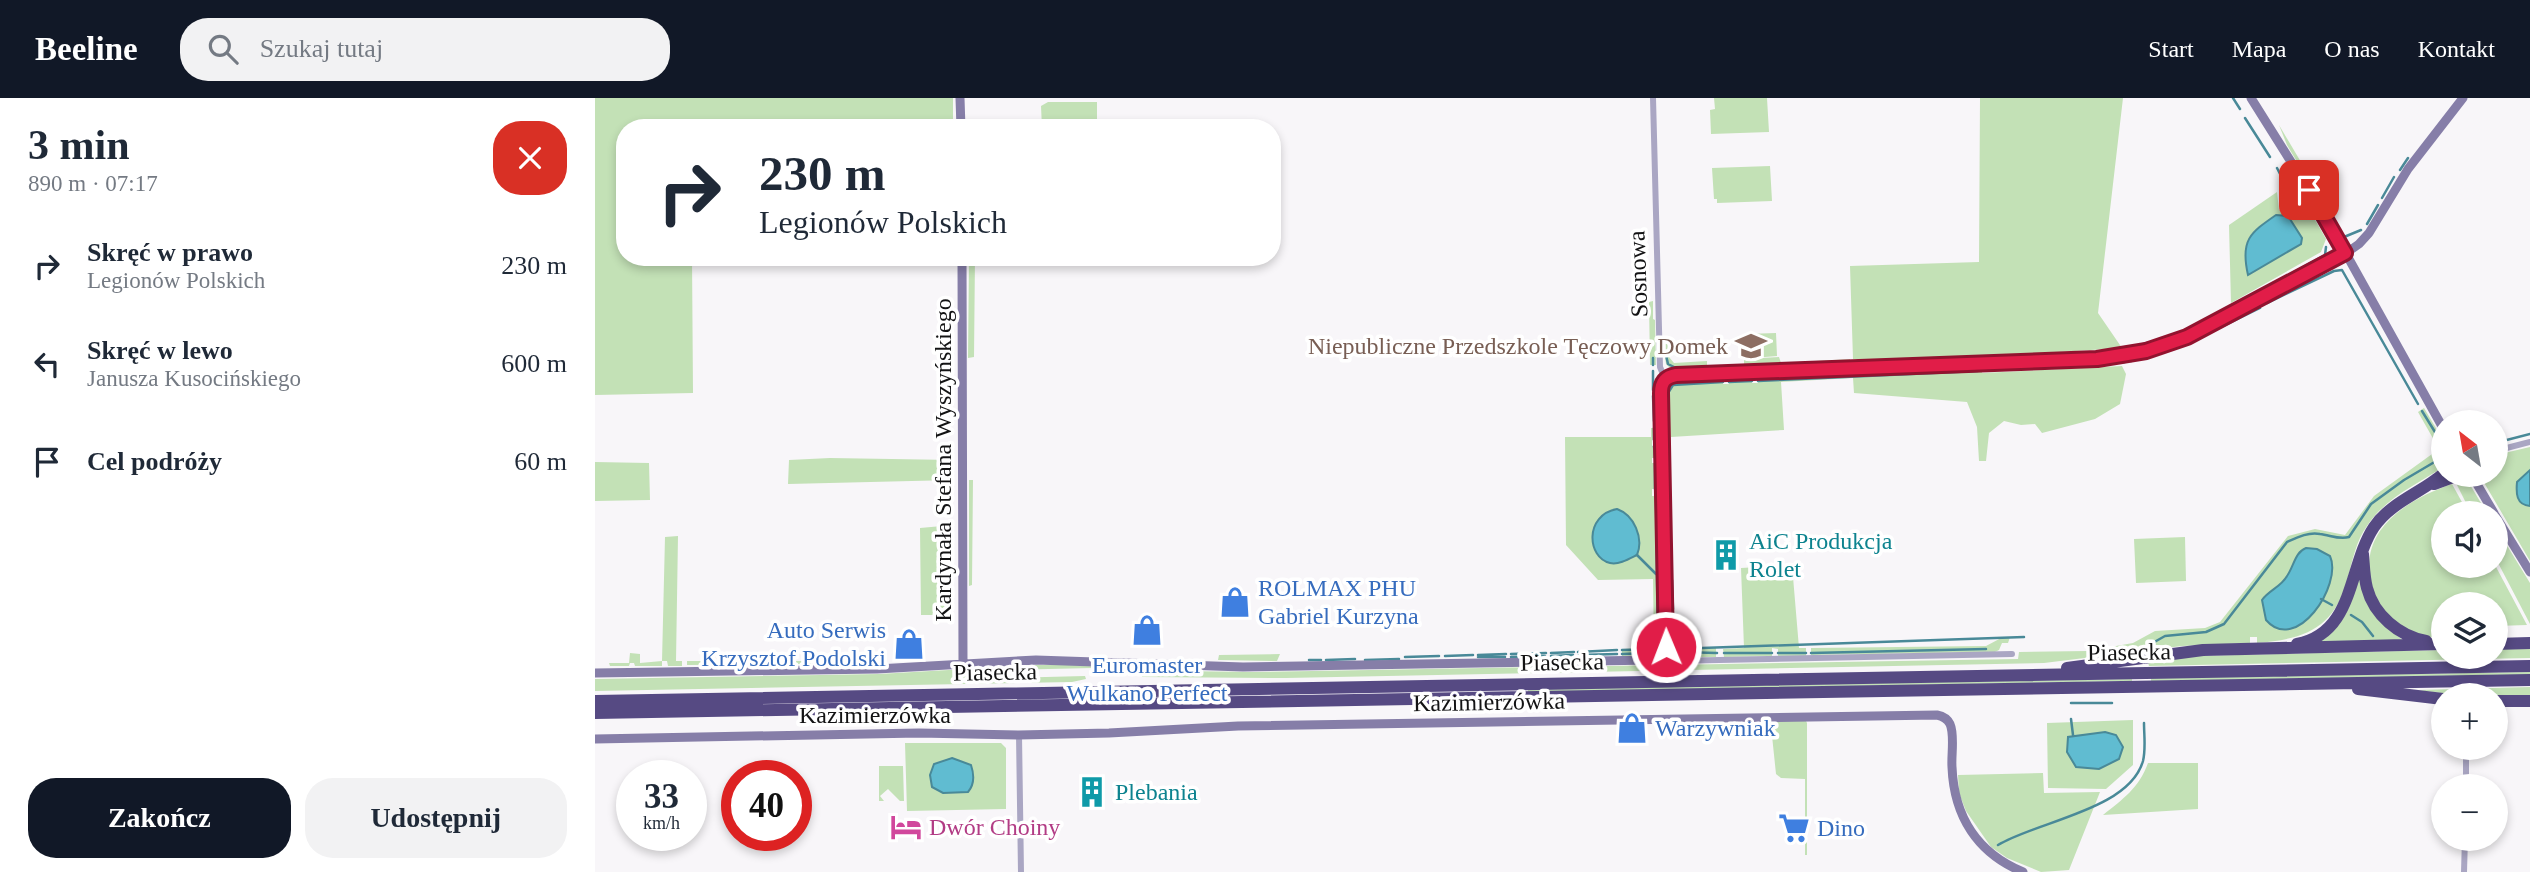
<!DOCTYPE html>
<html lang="pl">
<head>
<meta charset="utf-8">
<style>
  :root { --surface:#fff; --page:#f2f2f3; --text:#1f2937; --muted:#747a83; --accent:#111827 }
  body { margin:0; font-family:"Times New Roman",serif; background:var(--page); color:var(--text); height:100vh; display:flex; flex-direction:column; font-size:26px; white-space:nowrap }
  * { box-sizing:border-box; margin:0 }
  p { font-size:23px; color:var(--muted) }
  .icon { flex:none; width:38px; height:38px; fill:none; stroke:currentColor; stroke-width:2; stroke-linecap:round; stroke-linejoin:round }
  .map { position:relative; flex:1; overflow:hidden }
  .drawer { display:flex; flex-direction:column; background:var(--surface); width:595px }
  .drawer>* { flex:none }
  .banner { position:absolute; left:21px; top:21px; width:665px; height:147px; border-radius:28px; box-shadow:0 4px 10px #0003; background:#fff; color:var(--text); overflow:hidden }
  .needle { width:46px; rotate:329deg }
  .controls { position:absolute; left:1836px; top:312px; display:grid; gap:14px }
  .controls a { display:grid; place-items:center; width:77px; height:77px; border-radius:50%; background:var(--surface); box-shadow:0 4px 10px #0003; font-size:35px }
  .speed { position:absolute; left:21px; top:662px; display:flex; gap:14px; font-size:35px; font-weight:700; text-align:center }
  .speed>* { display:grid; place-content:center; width:91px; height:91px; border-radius:50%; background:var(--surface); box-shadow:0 4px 10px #0003; line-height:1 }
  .speed small { font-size:18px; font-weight:400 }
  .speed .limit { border:10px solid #d22; background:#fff; color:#111 }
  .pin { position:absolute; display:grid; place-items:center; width:60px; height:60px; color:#fff; margin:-30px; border-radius:14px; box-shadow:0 4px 10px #0006 }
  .me { position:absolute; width:77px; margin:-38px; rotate:359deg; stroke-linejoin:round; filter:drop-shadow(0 0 5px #0008) }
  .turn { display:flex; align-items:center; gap:24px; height:147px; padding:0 28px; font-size:32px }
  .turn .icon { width:91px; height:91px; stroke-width:2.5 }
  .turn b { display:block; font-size:49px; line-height:60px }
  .round { display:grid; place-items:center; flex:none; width:74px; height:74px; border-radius:28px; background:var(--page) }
  .summary { display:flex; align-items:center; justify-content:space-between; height:119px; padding:0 28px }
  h1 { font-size:42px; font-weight:600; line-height:52px }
  .button { display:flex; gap:14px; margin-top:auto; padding:14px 28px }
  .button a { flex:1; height:80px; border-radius:28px; background:var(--accent); color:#fff; font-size:28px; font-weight:600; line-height:80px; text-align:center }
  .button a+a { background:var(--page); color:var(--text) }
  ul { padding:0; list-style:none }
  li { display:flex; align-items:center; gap:21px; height:98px; padding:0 28px }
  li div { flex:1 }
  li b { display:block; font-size:26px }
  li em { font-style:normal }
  header { display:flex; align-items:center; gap:42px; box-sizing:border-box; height:98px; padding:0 35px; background:var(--accent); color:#fff }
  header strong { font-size:33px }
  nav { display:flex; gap:38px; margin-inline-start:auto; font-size:24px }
  .search { width:490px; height:63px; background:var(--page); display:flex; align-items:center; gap:18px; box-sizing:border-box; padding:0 24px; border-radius:28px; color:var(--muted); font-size:26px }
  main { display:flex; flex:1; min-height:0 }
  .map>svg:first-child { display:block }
  .green { fill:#c3e1b6 }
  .water { fill:#60bcd1; stroke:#498998; stroke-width:2 }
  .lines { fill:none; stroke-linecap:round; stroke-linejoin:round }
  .stream { stroke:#498998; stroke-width:2.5 }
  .street { stroke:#aaa6c3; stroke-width:6 }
  .secondary { stroke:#867ea8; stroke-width:9 }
  .highway { stroke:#564a83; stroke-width:12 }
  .route-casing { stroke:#92132f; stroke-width:18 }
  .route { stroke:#e11d48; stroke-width:12 }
  .labels { text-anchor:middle; stroke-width:7; stroke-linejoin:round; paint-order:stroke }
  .street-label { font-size:24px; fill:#131314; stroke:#fff }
  .education-label { font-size:24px; fill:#785e54; stroke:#fff; text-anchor:end }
  .culture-label { font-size:24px; fill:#0d838f; stroke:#fff; text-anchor:start }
  .shop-label { font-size:24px; fill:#366cbe; stroke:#fff; text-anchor:start }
  .hotel-label { font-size:24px; fill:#b23c85; stroke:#fff; text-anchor:start }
</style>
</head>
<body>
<header>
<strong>Beeline</strong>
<div class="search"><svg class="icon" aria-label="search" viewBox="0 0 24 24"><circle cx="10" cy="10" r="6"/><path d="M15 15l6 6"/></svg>Szukaj tutaj</div>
<nav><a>Start</a><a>Mapa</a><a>O nas</a><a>Kontakt</a></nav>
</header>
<main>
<section class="drawer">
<div class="summary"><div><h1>3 min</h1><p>890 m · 07:17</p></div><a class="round" style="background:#d93025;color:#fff"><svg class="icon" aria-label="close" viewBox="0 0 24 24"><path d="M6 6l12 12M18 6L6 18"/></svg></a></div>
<ul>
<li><svg class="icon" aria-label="right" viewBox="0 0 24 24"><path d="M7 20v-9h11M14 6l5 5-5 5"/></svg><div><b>Skręć w prawo</b><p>Legionów Polskich</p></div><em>230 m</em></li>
<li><svg class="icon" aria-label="left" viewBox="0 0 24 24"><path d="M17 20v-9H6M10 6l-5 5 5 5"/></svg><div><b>Skręć w lewo</b><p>Janusza Kusocińskiego</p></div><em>600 m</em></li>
<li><svg class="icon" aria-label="arrive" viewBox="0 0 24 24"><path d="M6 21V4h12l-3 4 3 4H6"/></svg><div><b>Cel podróży</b></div><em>60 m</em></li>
</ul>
<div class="button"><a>Zakończ</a><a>Udostępnij</a></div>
</section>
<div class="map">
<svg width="1935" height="774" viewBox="0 0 1935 774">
  <rect width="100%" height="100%" fill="#f8f6f9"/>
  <path class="green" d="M0,0H358V24L350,25L347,30H30V159H97L98,295L0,297Z
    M1119,0H1172L1174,34L1116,36L1115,12L1120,11Z
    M1385,0H1528L1503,215L1527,250L1388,259L1387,275L1527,268L1531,276L1525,306L1500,321L1447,335L1440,326L1426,327L1409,323L1394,335L1391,363H1384L1382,329L1372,304L1259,295L1258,280L1186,284L1189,332L1076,339V361H1072L1071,336L1075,335V330H1071C1071,319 1067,299 1073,290C1079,278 1116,281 1128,280V286H1134V280L1157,279V285H1163V279L1259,275L1262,261H1258L1255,168L1384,164Z
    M453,4H502V30H447L446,8Z
    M1684,27L1745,130L1743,132L1692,47Z
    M1175,68L1177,103L1122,105V101H1119L1117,70Z
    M1682,94L1684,112L1696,114L1697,105L1707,99L1731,141L1726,154L1636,205L1634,127Z
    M374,159H380L379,259L373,260Z
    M1058,203V221L1060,222L1061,267H1055L1054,204Z
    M1181,235L1182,258L1158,260L1157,251H1152L1151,236Z
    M1073,245L1074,259L1079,265L1112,263V272L1086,273L1075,270L1071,266L1068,246Z
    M1184,259L1186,265L1255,261V266L1149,269V261Z
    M1829,310L1848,342V369C1821,387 1790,400 1772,428C1761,443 1758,461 1753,479C1740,530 1711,541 1662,545V539H1655V545L1587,548L1449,565L691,580L547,579V577H533L532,574H526V577H502V567L583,573L659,574L1423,561L1424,554L1493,553L1538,545L1560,533L1610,530L1625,524L1693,438L1720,431L1750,437L1779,398L1844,351L1823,314Z
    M1056,330H1062V342H1057V348H1063V360H1057V365H1063V391H1057V398H1064L1066,548L1059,557L1027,558V551L1059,550L1058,481L1003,482L971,447L970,339H1056Z
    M1935,349V463L1884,376H1900L1901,357Z
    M235,360L358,362V382L193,386L194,362Z
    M0,364L54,365L55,402L0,403Z
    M374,382H378L377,487L374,488Z
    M1869,383L1874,385L1892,415H1876L1861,385Z
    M1857,386L1873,415H1848V467H1900L1932,527L1901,528L1900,506H1848V541C1840,539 1829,539 1821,537C1780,522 1760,469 1785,433C1802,409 1831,395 1857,386Z
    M358,427V517H326L325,430Z
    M1900,428L1935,485V526L1901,461Z
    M83,438L81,563H87V568H73L72,563H67V568H40L39,565H35L34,568H15L14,565H34L35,555L45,556V565L67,563L70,439Z
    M1590,439L1591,483L1541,485L1539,441Z
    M1197,467L1204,550H1211V558H1183V551L1177,550V558L1129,559L1128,551L1149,550L1146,470Z
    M1764,478L1794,532L1808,542L1722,545C1747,520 1755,512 1764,478Z
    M1082,517L1085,548L1090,551L1121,550V559H1092L1078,554L1075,518Z
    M1408,539H1415L1413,545H1407L1404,552L1400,554L1216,557V550L1391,548Z
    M1935,550V560L1554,568L1553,564L1604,558L1848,552V558H1900L1901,551Z
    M685,556L682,563L623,562L624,557Z
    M92,563H216V566L92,567Z
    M441,567H497V570L415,572L416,580L490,578L491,581L477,584L0,593V581L284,576Z
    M1935,574V577L1556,583V580Z
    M1537,581V583L933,594V591Z
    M1935,589V599L1862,597L1822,592Z
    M1182,622L1211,623L1212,625V757H1210V681L1186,680L1181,676L1176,628Z
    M1538,622V667L1511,691L1453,690L1452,625Z
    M310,645H406L411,650V711L312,713Z
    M1553,665H1603V711L1508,717C1528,701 1544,690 1553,665Z
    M284,668H308L309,703H305L293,691L285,698L289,703H284Z
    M1448,675L1449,695L1505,694L1474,772L1446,774L1412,760L1396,749L1371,713L1364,695L1363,677Z"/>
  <path class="water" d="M1681,117L1693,118L1707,140L1706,146L1653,177C1645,142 1655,135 1681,117Z
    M1935,372V408C1921,407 1921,395 1922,384Z
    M1022,411C1039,417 1049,440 1042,457C1034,461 1024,467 1015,465C992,460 989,417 1022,411Z
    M1711,450L1722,451L1735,458C1748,487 1701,557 1671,522L1667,502C1674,492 1686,489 1692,478C1699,468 1700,454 1711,450Z
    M1510,634L1521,637L1528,649L1524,661L1504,671L1481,669L1472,654L1473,639Z
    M357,660L376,667C379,676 380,686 373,694L348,695L337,689L335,677L339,666Z"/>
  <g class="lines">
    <path class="stream" d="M1638,0L1645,11
      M1650,20L1675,59
      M1682,70L1696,97L1689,99L1688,117
      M1805,72L1813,60
      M1787,100L1799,79
      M1772,126L1783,107
      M1749,139L1766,132
      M1672,205L1739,173L1747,172L1823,306
      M1593,232L1730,157L1731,149
      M1071,257L1073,266L1085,272L1112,271
      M1058,260V267
      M1390,260L1523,253L1581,237
      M1536,263L1598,243L1665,210
      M1263,264L1382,260
      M1149,269L1255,265
      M1118,271L1143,270
      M1390,272L1530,264
      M1058,273V292
      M1163,283L1383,273
      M1134,284L1157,283
      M1058,298L1059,323
      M1827,313L1848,347
      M1059,330V342
      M1073,330V295L1078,287L1128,284
      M1073,336L1074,361
      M1900,345L1935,336
      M1059,348L1060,360
      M1060,365V391
      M1074,368V381
      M1074,390V407
      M1061,398L1062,475
      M1074,414V429
      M1075,437V448
      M1075,455L1076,476
      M1077,482L1078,511
      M1726,501L1737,507
      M1756,517L1767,524L1778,538
      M1078,518L1080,548L1085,554L1122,555
      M1078,551L1429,539
      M1547,551L1570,538L1611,534L1629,526L1692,444C1703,439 1713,434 1725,436C1735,437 1744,442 1754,439L1776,406L1809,382L1848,359
      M1027,552L1064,551
      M983,554L1022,552
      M956,555L979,554
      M1129,555H1177
      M1183,555H1211
      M1216,555L1391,551
      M916,556L951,555
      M1027,556L1056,555L1063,547L1062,477L1042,457
      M883,557L911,556
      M984,557L1022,556
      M850,558L878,557
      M956,558L978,557
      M810,559L844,558
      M883,559H910
      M916,559L950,558
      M714,562H726
      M731,562L760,561
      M770,562L804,561
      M1476,605H1517
      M1476,621L1478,637
      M1403,747C1443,723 1534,712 1548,663C1551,651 1549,637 1549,625"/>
    <path class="street" d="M1058,0L1065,269L1070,281
      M1900,353L1935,344
      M1069,560L1076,563L1417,556
      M424,637L426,774
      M1871,688V649
      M1869,774L1870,740"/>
    <path class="secondary" d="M365,0L366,30
      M1656,0L1730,118L1848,330
      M367,159L368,565
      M1876,376L1899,415
      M1900,417L1935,474
      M0,575L282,571L441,562L648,569L1057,562L1069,560L1071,549L1066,295C1066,284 1070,279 1081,277L1502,261C1574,254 1627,222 1689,188C1714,175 1741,163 1764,146L1774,135L1813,71L1868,0
      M0,641L324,635L424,637L514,635L643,628L1342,617C1347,618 1352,620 1355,626C1360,637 1356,657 1357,669C1359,718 1382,755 1428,774"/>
    <path class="highway" d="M1839,386L1866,376
      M1768,456C1769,467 1769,479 1772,490C1779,517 1804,538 1831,543
      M1702,546C1760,535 1753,468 1779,429C1796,404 1826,395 1848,376
      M1900,546L1935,545
      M1472,570L1608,552L1848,546
      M1763,591L1848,601
      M0,603L1935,568
      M1900,603H1935
      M0,615L1935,582"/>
  </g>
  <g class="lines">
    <defs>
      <path id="route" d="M1071,549L1066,295C1066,284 1070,279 1081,277L1502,261L1551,253L1592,239L1750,155L1714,92"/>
    </defs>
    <use href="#route" class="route-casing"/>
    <use href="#route" class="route"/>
  </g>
  <defs>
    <symbol id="school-bare" viewBox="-9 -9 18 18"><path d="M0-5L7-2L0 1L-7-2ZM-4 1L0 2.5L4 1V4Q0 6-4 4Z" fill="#8d6e63" stroke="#fff" stroke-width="2.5" paint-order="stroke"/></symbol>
    <symbol id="building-bare" viewBox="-9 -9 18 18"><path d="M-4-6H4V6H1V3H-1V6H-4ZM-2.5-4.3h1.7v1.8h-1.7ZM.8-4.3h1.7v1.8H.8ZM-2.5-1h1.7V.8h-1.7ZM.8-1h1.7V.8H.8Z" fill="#0f9aa8" stroke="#fff" stroke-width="2.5" paint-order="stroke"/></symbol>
    <symbol id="shop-bare" viewBox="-9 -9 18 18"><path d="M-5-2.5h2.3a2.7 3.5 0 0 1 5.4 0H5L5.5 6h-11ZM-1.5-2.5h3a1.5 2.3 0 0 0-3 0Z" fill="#3f7fe0" stroke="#fff" stroke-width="2.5" paint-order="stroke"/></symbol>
    <symbol id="hotel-bare" viewBox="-9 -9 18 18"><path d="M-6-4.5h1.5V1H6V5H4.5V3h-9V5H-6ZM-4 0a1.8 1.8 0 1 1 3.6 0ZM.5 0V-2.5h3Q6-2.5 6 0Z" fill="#d1479c" stroke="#fff" stroke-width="2.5" paint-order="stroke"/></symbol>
    <symbol id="supermarket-bare" viewBox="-9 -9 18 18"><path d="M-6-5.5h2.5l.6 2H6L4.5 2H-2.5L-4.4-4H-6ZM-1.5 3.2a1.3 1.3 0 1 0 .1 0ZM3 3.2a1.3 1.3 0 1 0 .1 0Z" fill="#3f7fe0" stroke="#fff" stroke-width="2.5" paint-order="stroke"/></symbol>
  </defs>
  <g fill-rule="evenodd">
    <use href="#school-bare" x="1134" y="226" width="44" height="44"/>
    <use href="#building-bare" x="1109" y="435" width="44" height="44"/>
    <use href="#shop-bare" x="618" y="482" width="44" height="44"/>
    <use href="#shop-bare" x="530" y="510" width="44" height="44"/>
    <use href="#shop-bare" x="292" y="524" width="44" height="44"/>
    <use href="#shop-bare" x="1015" y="608" width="44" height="44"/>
    <use href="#building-bare" x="475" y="672" width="44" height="44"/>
    <use href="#hotel-bare" x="289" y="707" width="44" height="44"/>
    <use href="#supermarket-bare" x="1177" y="708" width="44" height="44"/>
  </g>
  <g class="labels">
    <g class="street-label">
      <text transform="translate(1043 176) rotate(-92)" y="8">Sosnowa</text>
      <text transform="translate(348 362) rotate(-90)" y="8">Kardynała Stefana Wyszyńskiego</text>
      <text transform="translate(1534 554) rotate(-1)" y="8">Piasecka</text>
      <text transform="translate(967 564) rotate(-1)" y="8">Piasecka</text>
      <text transform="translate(400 574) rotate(-1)" y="8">Piasecka</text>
      <text transform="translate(894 604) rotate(-1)" y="8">Kazimierzówka</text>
      <text x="280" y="625">Kazimierzówka</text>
    </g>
    <g class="education-label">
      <text x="1133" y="256">Niepubliczne Przedszkole Tęczowy Domek</text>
    </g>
    <g class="culture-label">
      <text x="1154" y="451">AiC Produkcja<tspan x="1154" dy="28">Rolet</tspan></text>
      <text x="520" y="702">Plebania</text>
    </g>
    <g class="shop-label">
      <text x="663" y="498">ROLMAX PHU<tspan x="663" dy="28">Gabriel Kurzyna</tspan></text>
      <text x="291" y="540" text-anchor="end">Auto Serwis<tspan x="291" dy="28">Krzysztof Podolski</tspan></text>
      <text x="552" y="575" text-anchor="middle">Euromaster<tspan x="552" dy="28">Wulkano Perfect</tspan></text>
      <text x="1060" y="638">Warzywniak</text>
      <text x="1222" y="738">Dino</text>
    </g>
    <g class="hotel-label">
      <text x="334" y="737">Dwór Choiny</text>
    </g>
  </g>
</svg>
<div class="controls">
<a><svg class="needle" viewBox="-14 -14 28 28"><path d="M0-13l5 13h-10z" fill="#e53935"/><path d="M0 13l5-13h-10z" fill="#747a83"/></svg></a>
<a><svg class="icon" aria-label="sound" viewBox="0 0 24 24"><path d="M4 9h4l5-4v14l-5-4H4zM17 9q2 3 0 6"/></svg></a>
<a><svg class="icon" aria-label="layers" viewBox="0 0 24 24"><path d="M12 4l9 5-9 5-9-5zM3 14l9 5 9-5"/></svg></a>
<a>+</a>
<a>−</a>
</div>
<div class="speed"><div>33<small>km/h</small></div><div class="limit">40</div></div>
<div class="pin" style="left:1714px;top:92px;background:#d93025"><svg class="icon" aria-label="arrive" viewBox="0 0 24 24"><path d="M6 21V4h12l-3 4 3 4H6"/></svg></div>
<svg class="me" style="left:1071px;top:549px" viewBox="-20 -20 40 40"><circle r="17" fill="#e11d48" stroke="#fff" stroke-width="3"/><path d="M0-11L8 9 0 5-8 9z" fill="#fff"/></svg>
<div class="banner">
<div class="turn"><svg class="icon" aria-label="right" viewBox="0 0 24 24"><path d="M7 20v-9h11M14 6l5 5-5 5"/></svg><div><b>230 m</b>Legionów Polskich</div></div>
</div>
</div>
</main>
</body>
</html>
